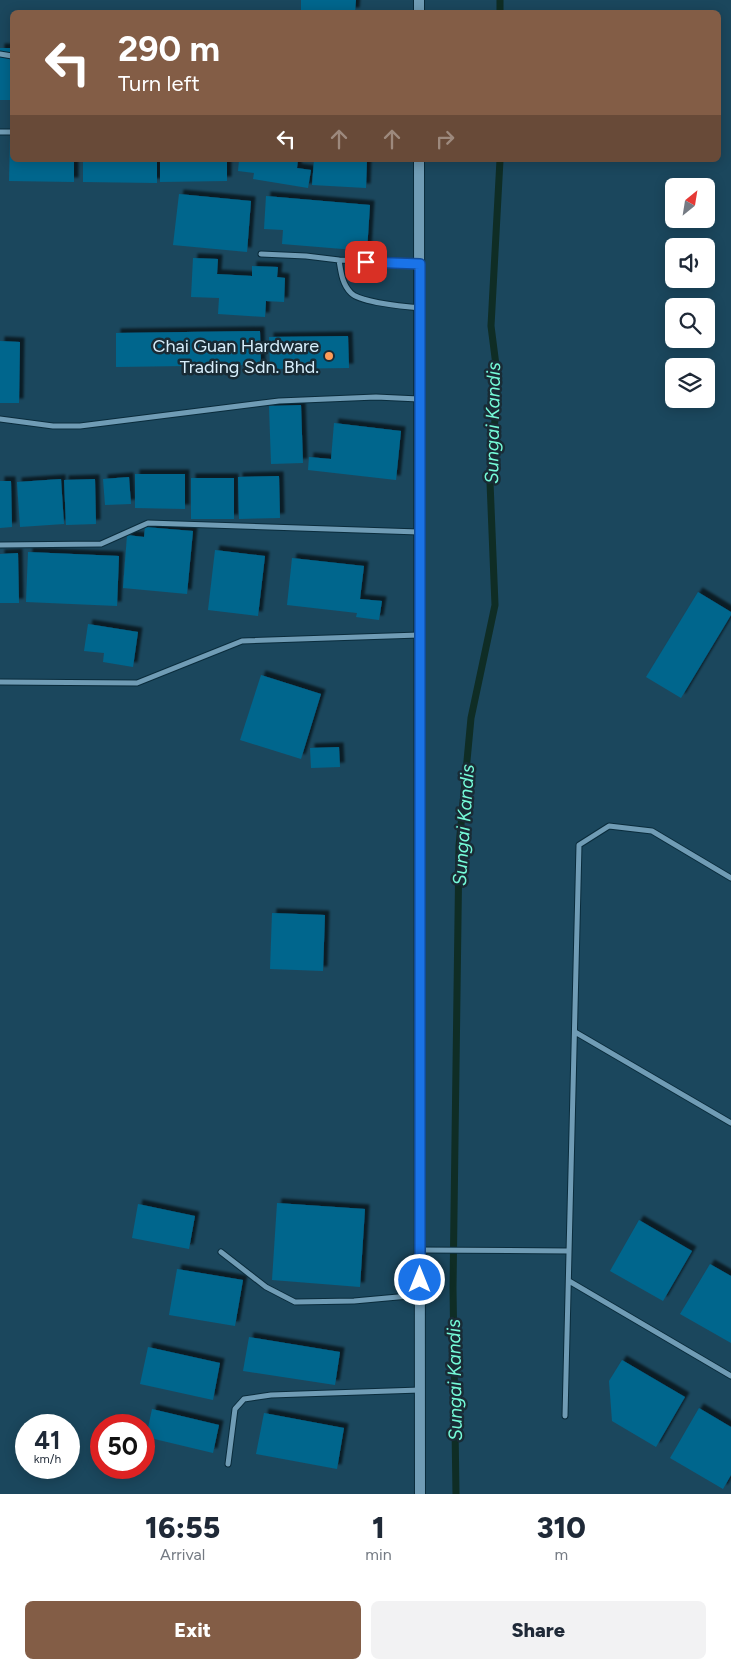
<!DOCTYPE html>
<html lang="en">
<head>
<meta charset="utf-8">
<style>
  :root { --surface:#fff; --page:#f2f2f3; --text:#1f2937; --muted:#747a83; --accent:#835d46 }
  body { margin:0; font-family:Figtree,sans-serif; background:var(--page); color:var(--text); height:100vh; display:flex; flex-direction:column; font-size:19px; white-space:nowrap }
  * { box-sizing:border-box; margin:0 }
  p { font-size:16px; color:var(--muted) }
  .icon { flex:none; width:28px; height:28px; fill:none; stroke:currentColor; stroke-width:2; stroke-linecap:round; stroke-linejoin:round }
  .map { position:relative; height:1494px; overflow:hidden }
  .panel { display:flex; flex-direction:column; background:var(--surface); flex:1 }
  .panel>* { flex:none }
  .guide { position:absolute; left:10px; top:10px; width:711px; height:152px; border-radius:8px; box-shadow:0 2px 12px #0003; background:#835d46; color:#fff; overflow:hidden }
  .needle { width:32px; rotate:30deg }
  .buttons { position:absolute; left:665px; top:178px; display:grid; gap:10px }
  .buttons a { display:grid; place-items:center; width:50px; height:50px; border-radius:8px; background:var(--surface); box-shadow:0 2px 12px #0003; font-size:25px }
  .speed { position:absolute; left:15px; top:1414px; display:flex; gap:10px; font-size:25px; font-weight:700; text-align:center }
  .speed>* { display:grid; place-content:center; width:65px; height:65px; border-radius:50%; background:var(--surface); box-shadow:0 2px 12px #0003; line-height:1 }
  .speed small { font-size:12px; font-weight:400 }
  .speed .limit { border:8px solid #d22; background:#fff; color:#111 }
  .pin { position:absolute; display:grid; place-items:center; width:42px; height:42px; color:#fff; margin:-21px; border-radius:10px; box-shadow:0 2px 8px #0006 }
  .me { position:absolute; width:55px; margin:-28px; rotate:0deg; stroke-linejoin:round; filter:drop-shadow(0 0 4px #0008) }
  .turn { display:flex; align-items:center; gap:18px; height:105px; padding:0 25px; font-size:22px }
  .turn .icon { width:65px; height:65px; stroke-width:2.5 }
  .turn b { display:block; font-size:35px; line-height:42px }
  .lanes { display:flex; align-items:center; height:48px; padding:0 25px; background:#0003; justify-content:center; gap:25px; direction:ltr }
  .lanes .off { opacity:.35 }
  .eta { display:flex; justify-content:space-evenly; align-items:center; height:85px; text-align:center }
  .eta b { font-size:30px; font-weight:800; line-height:35px }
  .cta { display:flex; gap:10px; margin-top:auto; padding:10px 25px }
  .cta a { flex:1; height:58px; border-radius:8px; background:var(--accent); color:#fff; font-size:20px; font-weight:800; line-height:58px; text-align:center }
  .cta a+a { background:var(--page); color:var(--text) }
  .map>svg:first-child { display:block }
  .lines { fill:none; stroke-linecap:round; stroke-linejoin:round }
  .stream { stroke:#0f2d25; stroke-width:7 }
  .building { fill:#05668d; filter:url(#shadow) }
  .street-casing { stroke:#0a2c3c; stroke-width:7 }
  .secondary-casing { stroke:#0a2c3c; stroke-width:12 }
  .street { stroke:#709cb5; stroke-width:5 }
  .secondary { stroke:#709cb5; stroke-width:10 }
  .route-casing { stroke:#114b97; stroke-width:12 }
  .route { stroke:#1a73e8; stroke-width:9 }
  .poi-dot { fill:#fe9c58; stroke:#192b35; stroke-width:2 }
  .labels { text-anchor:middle; stroke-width:5; stroke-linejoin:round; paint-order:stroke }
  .poi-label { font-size:18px; fill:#d7eefb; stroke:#192b35; text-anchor:end }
  .water-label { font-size:19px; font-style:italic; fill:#75fbd8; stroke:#192b35 }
</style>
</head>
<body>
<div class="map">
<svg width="731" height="1494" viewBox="0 0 731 1494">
  <defs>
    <filter id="shadow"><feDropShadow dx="4.5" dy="-4.5" stdDeviation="1" flood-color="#0009"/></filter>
  </defs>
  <rect width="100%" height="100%" fill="#1b475d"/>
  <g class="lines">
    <path class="stream" d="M500,0V12
      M456,1494L453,1288L459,846L471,718L495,605L490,482L498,381L491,326L500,160"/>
  </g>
  <path class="building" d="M301,0H356L355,12H301Z
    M0,48H12V100H0Z
    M10,137L12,138V160H74V182L9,181Z
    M83,160H157V183L83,182Z
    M160,160H227V181L160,182Z
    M239,160H298L297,168L311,170L308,188L253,179L254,173L238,171Z
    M314,160H367L366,188L312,185Z
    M179,194L251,201L247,252L173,245Z
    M266,196L370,205L367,251L282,244L283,230L264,229Z
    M193,258L218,259L217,274L252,276V266L278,267L277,277L285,278L284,302L266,301L265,317L218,314L219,298L191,297Z
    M260,331L261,365L116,367V333Z
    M348,336L349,368L270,369L269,337Z
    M0,341L20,342L19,403H0Z
    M301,405L303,463L271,464L269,406Z
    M334,423L401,431L396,480L308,470L309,457L331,459Z
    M135,474H185V509L135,508Z
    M279,476L280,518L239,519L238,477Z
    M129,477L131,504L105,505L103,479Z
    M191,478H234V519H191Z
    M61,479L64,524L20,527L17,482Z
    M95,479L96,524L66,525L64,480Z
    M0,481H11L12,527L0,528Z
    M145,527L193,531L187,594L123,588L127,535L144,537Z
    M215,550L265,556L258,616L208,610Z
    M28,552L119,556L117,606L26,602Z
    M18,553L19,603H0V554Z
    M292,558L364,566L360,599L382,601L379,620L356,617L357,613L287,605Z
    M698,592L731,612V615L681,698L646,677Z
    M88,624L138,632L133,667L103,662L104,653L84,651Z
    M261,675L321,694L301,759L240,740Z
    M339,747L340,767L311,768L310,748Z
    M272,913L325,915L323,971L270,969Z
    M277,1203L365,1209L360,1287L272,1280Z
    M138,1204L195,1216L189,1249L132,1238Z
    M639,1220L692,1251L663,1301L610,1271Z
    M710,1264L731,1276V1343L680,1314Z
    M177,1269L243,1280L235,1326L169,1315Z
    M249,1337L340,1352L335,1385L243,1371Z
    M148,1347L220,1363L213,1400L140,1384Z
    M622,1360L685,1397L656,1447L612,1421L609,1381Z
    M699,1408L731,1427V1475L723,1489L670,1458Z
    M152,1409L219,1425L213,1453L146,1437Z
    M264,1413L344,1428L337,1469L256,1454Z"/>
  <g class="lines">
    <defs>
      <path id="street" d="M0,54L12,56
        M0,132H12
        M261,254L306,256L339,260
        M419,308C403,306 361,303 351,293C342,284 341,272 339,260L419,264
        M0,419L53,426H80L279,401L376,397L419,399
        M0,545L101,544L148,523L419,532
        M0,682L137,683L242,641L419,635
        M575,1032L731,1123
        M420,1250L569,1251
        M221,1252L266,1287L295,1302L354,1301L420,1295
        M569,1281L731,1376
        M565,1416L579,845L609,826L652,831L731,878
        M228,1464L235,1409L244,1399L271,1395L420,1390"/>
      <path id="secondary" d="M419,0V12
        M419,160L420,1494"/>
    </defs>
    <use href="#street" class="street-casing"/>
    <use href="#secondary" class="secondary-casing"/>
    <use href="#street" class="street"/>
    <use href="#secondary" class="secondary"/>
  </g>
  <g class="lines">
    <defs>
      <path id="route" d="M366,262L420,264V1280"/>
    </defs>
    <use href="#route" class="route-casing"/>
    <use href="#route" class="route"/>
  </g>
  <circle class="poi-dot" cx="329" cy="356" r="5"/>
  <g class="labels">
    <g class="poi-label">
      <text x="319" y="352">Chai Guan Hardware<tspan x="319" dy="21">Trading Sdn. Bhd.</tspan></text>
    </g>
    <g class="water-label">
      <text transform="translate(492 423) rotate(-89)" y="7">Sungai Kandis</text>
      <text transform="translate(463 825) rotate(-86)" y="7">Sungai Kandis</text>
      <text transform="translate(454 1380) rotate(-91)" y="7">Sungai Kandis</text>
    </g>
  </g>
</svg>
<div class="buttons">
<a><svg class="needle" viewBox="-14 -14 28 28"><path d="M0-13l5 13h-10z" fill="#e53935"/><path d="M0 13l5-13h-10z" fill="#747a83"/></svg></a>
<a><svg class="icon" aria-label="sound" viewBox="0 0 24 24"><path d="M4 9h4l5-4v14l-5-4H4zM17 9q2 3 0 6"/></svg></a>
<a><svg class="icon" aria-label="search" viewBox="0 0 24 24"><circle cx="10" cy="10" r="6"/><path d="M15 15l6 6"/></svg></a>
<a><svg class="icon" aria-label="layers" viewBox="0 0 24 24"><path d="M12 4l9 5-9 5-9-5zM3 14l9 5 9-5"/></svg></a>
</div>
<div class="speed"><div>41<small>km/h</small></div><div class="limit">50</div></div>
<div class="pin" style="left:366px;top:262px;background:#d93025"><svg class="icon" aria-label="arrive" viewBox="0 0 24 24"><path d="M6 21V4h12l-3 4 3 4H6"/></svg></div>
<svg class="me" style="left:420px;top:1280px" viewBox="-20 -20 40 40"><circle r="17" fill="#1a73e8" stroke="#fff" stroke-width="3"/><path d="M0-11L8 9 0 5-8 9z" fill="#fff"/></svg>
<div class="guide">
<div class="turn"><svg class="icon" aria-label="left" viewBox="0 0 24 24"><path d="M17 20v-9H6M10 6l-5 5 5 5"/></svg><div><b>290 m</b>Turn left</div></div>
<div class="lanes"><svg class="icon" aria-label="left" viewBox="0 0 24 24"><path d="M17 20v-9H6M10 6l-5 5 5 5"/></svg><svg class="icon off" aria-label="ahead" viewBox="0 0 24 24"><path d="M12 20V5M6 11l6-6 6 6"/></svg><svg class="icon off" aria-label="ahead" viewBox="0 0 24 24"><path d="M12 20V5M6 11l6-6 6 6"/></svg><svg class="icon off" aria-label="right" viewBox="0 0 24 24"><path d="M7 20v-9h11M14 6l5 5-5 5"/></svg></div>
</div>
</div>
<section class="panel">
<div class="eta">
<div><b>16:55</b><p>Arrival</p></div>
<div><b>1</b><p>min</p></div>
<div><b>310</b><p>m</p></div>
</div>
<div class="cta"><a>Exit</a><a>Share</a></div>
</section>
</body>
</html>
